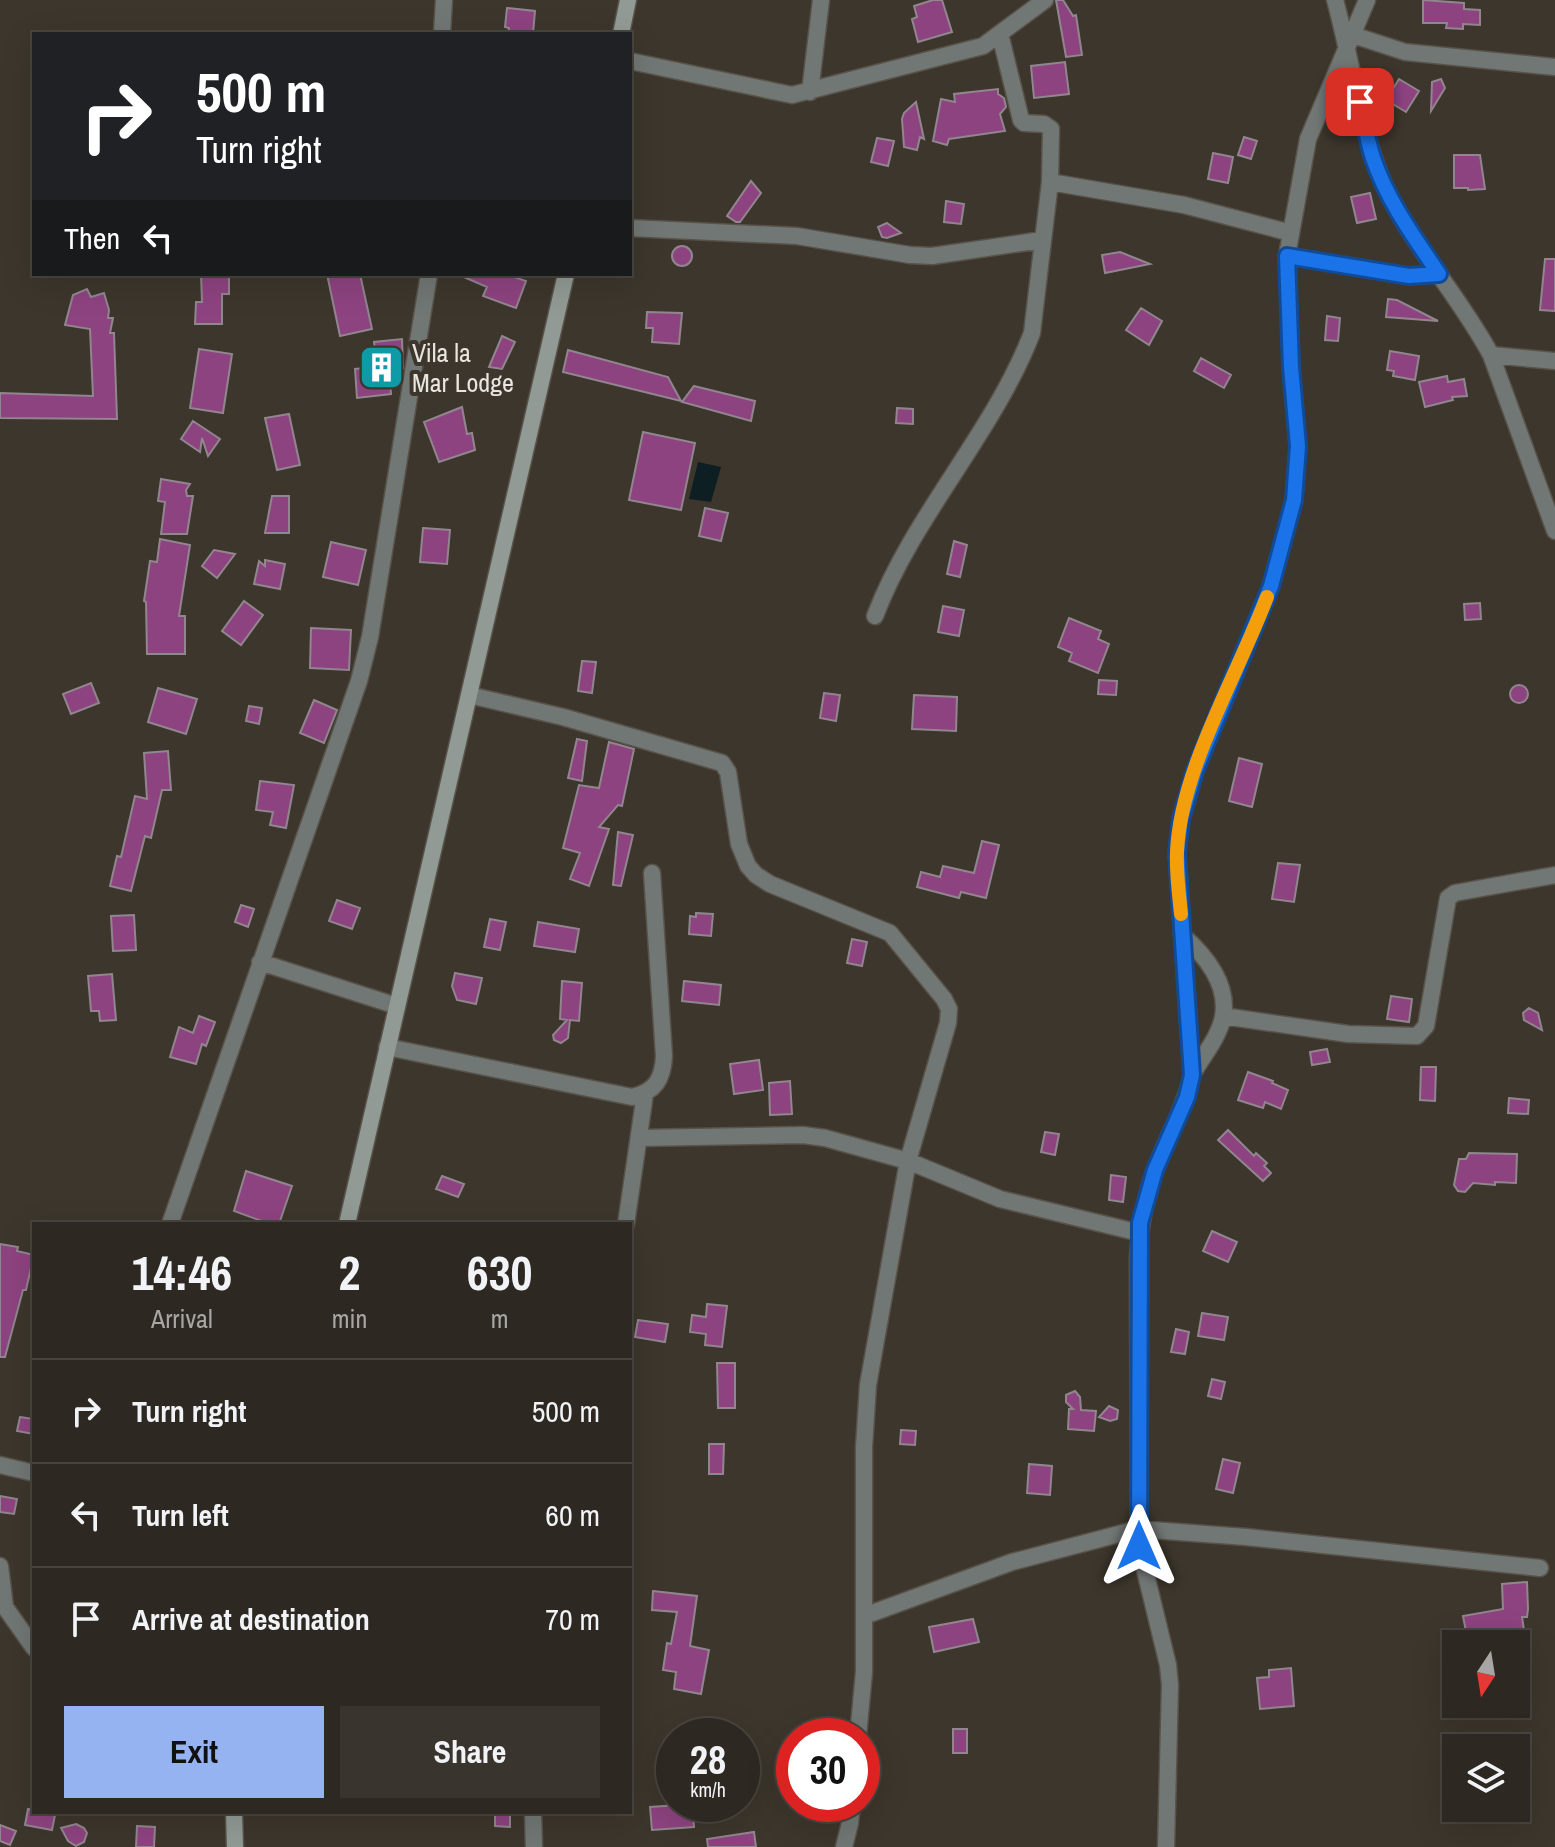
<!DOCTYPE html>
<html lang="en">
<head>
<meta charset="utf-8">
<style>
  :root { --surface:#2d2821; --page:#39342e; --text:#f1f3f6; --muted:#a7a6a5; --line:#48443f; --accent:#95b2f1 }
  body { margin:0; font-family:"Archivo Narrow",sans-serif; background:var(--page); color:var(--text); height:100vh; display:flex; flex-direction:column; font-size:30px; white-space:nowrap }
  * { box-sizing:border-box; margin:0 }
  p { font-size:26px; color:var(--muted) }
  .icon { flex:none; width:44px; height:44px; fill:none; stroke:currentColor; stroke-width:2; stroke-linecap:round; stroke-linejoin:round }
  .map { position:relative; flex:1; overflow:hidden }
  .sheet { position:absolute; left:32px; top:1222px; width:600px; height:592px; display:flex; flex-direction:column; background:var(--surface); border-radius:0px; box-shadow:0 8px 32px #0002,0 0 0 2px var(--line) }
  .sheet>* { flex:none }
  .top-card { position:absolute; left:32px; top:32px; width:600px; height:244px; border-radius:0px; box-shadow:0 8px 32px #0002,0 0 0 2px var(--line); background:#202124; color:#fff; overflow:hidden }
  .needle { width:52px; rotate:192deg }
  .controls { position:absolute; left:1442px; top:1630px; display:grid; gap:16px }
  .controls a { display:grid; place-items:center; width:88px; height:88px; border-radius:0px; background:var(--surface); box-shadow:0 8px 32px #0002,0 0 0 2px var(--line); font-size:40px }
  .speed { position:absolute; left:656px; top:1718px; display:flex; gap:16px; font-size:40px; font-weight:700; text-align:center }
  .speed>* { display:grid; place-content:center; width:104px; height:104px; border-radius:50%; background:var(--surface); box-shadow:0 8px 32px #0002,0 0 0 2px var(--line); line-height:1 }
  .speed small { font-size:20px; font-weight:400 }
  .speed .limit { border:12px solid #d22; background:#fff; color:#111 }
  .pin { position:absolute; display:grid; place-items:center; width:68px; height:68px; color:#fff; margin:-34px; border-radius:16px; box-shadow:0 4px 12px #0006 }
  .me { position:absolute; width:88px; margin:-44px; rotate:0deg; stroke-linejoin:round; filter:drop-shadow(0 0 6px #0008) }
  .turn { display:flex; align-items:center; gap:28px; height:168px; padding:0 32px; font-size:36px }
  .turn .icon { width:104px; height:104px; stroke-width:2.5 }
  .turn b { display:block; font-size:56px; line-height:68px }
  .then { display:flex; align-items:center; height:76px; padding:0 32px; background:#0003; gap:16px; font-size:30px }
  .eta { display:flex; justify-content:space-evenly; align-items:center; height:136px; text-align:center }
  .eta b { font-size:48px; font-weight:700; line-height:56px }
  .action { display:flex; gap:16px; margin-top:auto; padding:16px 32px }
  .action a { flex:1; height:92px; border-radius:0px; background:var(--accent); color:#111; font-size:32px; font-weight:700; line-height:92px; text-align:center }
  .action a+a { background:var(--page); color:var(--text) }
  ul { padding:0; list-style:none }
  li { display:flex; align-items:center; gap:24px; height:104px; padding:0 32px; border-top:2px solid var(--line) }
  li div { flex:1 }
  li b { display:block; font-size:30px }
  li em { font-style:normal }
  .map>svg:first-child { display:block }
  .water { fill:#0d1f22 }
  .building { fill:#8d4380; stroke:#91858e; stroke-width:2 }
  .lines { fill:none; stroke-linecap:round; stroke-linejoin:round }
  .street-casing { stroke:#585249; stroke-width:19 }
  .secondary-casing { stroke:#585249; stroke-width:19 }
  .street { stroke:#717774; stroke-width:16 }
  .secondary { stroke:#919a95; stroke-width:16 }
  .route-casing { stroke:#114b97; stroke-width:20 }
  .route { stroke:#1a73e8; stroke-width:14 }
  .slow { stroke:#f59e0b; stroke-width:14 }
  .labels { text-anchor:middle; stroke-width:8; stroke-linejoin:round; paint-order:stroke }
  .poi-label { font-size:26px; fill:#e9e5df; stroke:#3c362c; text-anchor:start }
</style>
</head>
<body>
<div class="map">
<svg width="1555" height="1847" viewBox="0 0 1555 1847">
  <rect width="100%" height="100%" fill="#3c362c"/>
  <path class="water" d="M698,462L721,467L711,502L689,499Z"/>
  <path class="building" d="M933,0H942L952,32L918,42L912,19L917,17L914,6Z
    M1056,0H1063L1073,16L1076,15L1082,55L1066,57Z
    M1423,0L1464,3V9L1480,10V25L1463,24V29L1446,28L1447,23H1423Z
    M507,8L535,11L533,34H508L509,28L505,27Z
    M1065,62L1069,94L1034,98L1031,66Z
    M1399,79L1419,91L1406,112L1386,100Z
    M1441,79L1445,88L1431,111L1432,82Z
    M998,89V94L1004,98L1006,107L1000,114L1005,131L949,139L947,145L933,141L941,99L955,102L954,94Z
    M916,102L924,139L920,137L917,150L904,147L902,119L904,113Z
    M1244,137L1257,141L1251,159L1238,155Z
    M877,138L894,141L888,166L871,162Z
    M1213,153L1233,157L1228,183L1208,179Z
    M1454,155H1480L1485,189L1468,190V188H1454Z
    M751,181L761,193L740,222H736L727,216Z
    M1370,193L1376,219L1357,223L1351,197Z
    M946,201L964,204L961,224L944,222Z
    M887,223L901,233L887,238L882,237L878,227Z
    M672 256a10 10 0 1 1 20 0a10 10 0 1 1-20 0Z
    M1120,252L1150,264L1105,273L1102,255Z
    M1545,259H1555V311L1540,310Z
    M201,274H229V294H222V324H195L196,302H202Z
    M327,274H360L372,329L340,336Z
    M457,274H506L526,281L516,308L483,296L487,287Z
    M87,289L91,297L104,293L109,310L108,318H113L110,333H114L117,419L0,418V393L93,396L90,329L65,325L73,295Z
    M1388,299L1397,300L1438,321L1386,317Z
    M1141,308L1162,321L1149,345L1126,330Z
    M647,312L682,313L679,344L652,342L653,328H646Z
    M1327,316L1340,318L1338,341L1325,340Z
    M502,336L515,342L502,369L489,367Z
    M402,339L403,368L389,369L391,394L357,398L355,369L377,367L374,342Z
    M199,349L232,354L223,413L190,408Z
    M568,350L668,377L681,401L563,372Z
    M1390,351L1419,356L1415,380L1393,376L1394,371L1387,370Z
    M1201,358L1231,375L1224,388L1194,371Z
    M1447,376L1448,382L1464,379L1467,396L1452,397L1453,400L1425,407L1419,382Z
    M694,386L755,401L751,421L682,402Z
    M462,407L467,434L472,433L475,450L439,462L424,422Z
    M897,408L913,409V424L896,423Z
    M289,414L300,465L277,470L265,418Z
    M193,421L220,439L208,456L202,438L200,452L181,439Z
    M643,432L695,443L681,510L629,500Z
    M161,479L190,484L186,490L187,496H193L187,534H161L165,502L158,501Z
    M272,496H289V533H265Z
    M705,508L728,513L721,541L699,536Z
    M423,528L450,530L447,564L420,562Z
    M160,539L190,545L179,616H185V654H147L146,602L144,601L150,561L157,562Z
    M954,541L967,545L960,577L947,574Z
    M331,542L366,550L358,585L323,577Z
    M214,550L235,554L217,578L202,566Z
    M265,560L285,564L280,589L254,584L259,561L265,566Z
    M244,601L263,615L241,645L222,631Z
    M1480,603L1481,619L1465,620L1464,604Z
    M943,606L964,610L959,636L938,632Z
    M1069,618L1101,631L1098,639L1109,644L1098,673L1069,661L1072,653L1058,647Z
    M311,628L351,630L349,670L310,668Z
    M582,661L596,662L592,693L578,691Z
    M1099,680L1117,681L1116,695L1098,694Z
    M91,683L99,703L71,714L63,694Z
    M1510 694a9 9 0 1 1 18 0a9 9 0 1 1-18 0Z
    M158,688L197,699L186,734L148,722Z
    M824,693L840,695L836,721L820,718Z
    M914,695L957,697L956,731L912,729Z
    M314,700L337,710L324,743L300,733Z
    M249,706L262,708L259,724L246,721Z
    M577,739L587,741L582,781L568,778Z
    M609,742L634,749L622,806L618,805L599,827L609,829L589,886L570,879L580,853L563,848L579,785L599,788Z
    M168,751L171,790H162L151,838L145,836L131,891L110,886L117,856L121,857L135,796L147,799L144,753Z
    M1239,758L1262,764L1252,807L1229,801Z
    M260,781L294,785L286,828L270,825L273,812L256,810Z
    M618,832L633,835L621,886L613,885Z
    M982,841L999,845L986,898L961,892L959,898L917,887L921,872L940,877L943,866L974,873Z
    M1278,863L1300,865L1294,902L1272,899Z
    M337,900L360,908L352,929L329,921Z
    M241,905L254,909L248,927L235,922Z
    M696,913L713,914L711,936L689,934L690,916L696,917Z
    M134,915L136,950L113,951L111,916Z
    M490,919L506,922L500,950L484,947Z
    M538,922L579,929L575,952L534,946Z
    M852,939L867,942L862,966L847,963Z
    M455,973L482,978L476,1004L457,1000L452,986Z
    M112,974L116,1020L100,1021L99,1011H91L88,976Z
    M562,981L582,983L579,1021L570,1020L568,1038L561,1043L554,1040L553,1035L567,1020L560,1019Z
    M684,981L721,985L719,1005L682,1001Z
    M1391,996L1412,999L1409,1022L1387,1019Z
    M1529,1008L1538,1013L1542,1030L1524,1020L1523,1013Z
    M199,1016L215,1022L206,1046L202,1044L196,1064L170,1057L179,1027L193,1033Z
    M1327,1049L1330,1062L1312,1065L1310,1052Z
    M759,1060L763,1090L734,1094L730,1064Z
    M1421,1067H1436L1435,1101L1420,1100Z
    M1248,1072L1273,1081L1272,1083L1288,1090L1281,1109L1265,1102L1263,1108L1238,1100Z
    M790,1081L792,1114L770,1115L769,1083Z
    M1509,1098L1529,1100L1528,1114L1508,1113Z
    M1228,1130L1254,1156L1256,1153L1267,1163L1264,1166L1271,1173L1263,1181L1218,1140Z
    M1045,1132L1059,1134L1055,1155L1041,1152Z
    M1469,1153L1517,1154L1516,1183L1495,1182V1185L1473,1183L1465,1192L1458,1191L1454,1185L1459,1159H1466Z
    M246,1171L292,1186L279,1224H270L234,1211Z
    M1111,1175L1126,1177L1123,1202L1109,1200Z
    M442,1176L464,1184L458,1197L436,1189Z
    M1212,1231L1237,1242L1228,1262L1203,1251Z
    M0,1244L18,1247L17,1251L34,1255L26,1290H23L5,1357H0Z
    M707,1304L727,1306L722,1347L705,1345L706,1334L690,1332L692,1315L706,1317Z
    M1202,1313L1228,1317L1224,1340L1198,1336Z
    M638,1320L668,1324L665,1342L635,1337Z
    M1176,1329L1189,1332L1185,1354L1171,1352Z
    M717,1363H735V1408H718Z
    M1212,1379L1225,1382L1221,1399L1208,1396Z
    M1075,1391L1080,1397L1081,1410L1096,1411L1094,1431L1068,1429L1069,1409H1073L1066,1402V1395Z
    M1109,1406L1118,1410L1117,1419L1110,1421L1099,1417Z
    M20,1417L34,1419V1434L17,1431Z
    M901,1430L916,1431L915,1445L900,1444Z
    M709,1444H724L723,1474H709Z
    M1223,1459L1240,1463L1233,1493L1216,1489Z
    M1029,1464L1052,1466L1050,1495L1027,1493Z
    M0,1496L17,1499L14,1514L0,1512Z
    M1527,1582L1528,1609L1527,1617H1522L1526,1643L1508,1644L1507,1636L1468,1642L1463,1616L1503,1609L1502,1584Z
    M653,1591L697,1596L690,1646L709,1650L701,1694L674,1689L676,1672L663,1670L667,1643L671,1644L677,1612L652,1610Z
    M973,1619L979,1642L934,1652L929,1627Z
    M1291,1668L1294,1706L1260,1709L1257,1678L1269,1677V1670Z
    M953,1729H967V1753H953Z
    M692,1804L694,1827L652,1830L650,1807Z
    M28,1809L55,1815L52,1830L25,1825Z
    M495,1812H510V1827L495,1826Z
    M76,1824L84,1828L87,1833L84,1842L76,1846L68,1841L61,1828Z
    M0,1825L16,1831L10,1845L0,1841Z
    M137,1826L155,1827L154,1847H136Z
    M754,1832L756,1847H708L707,1839Z"/>
  <g class="lines">
    <defs>
      <path id="street" d="M1335,0C1352,61 1360,132 1386,189C1414,248 1460,297 1491,355L1555,531
        M442,34L444,0
        M1353,35L1405,52L1555,67
        M630,61L792,95L983,46L1045,0
        M810,92L821,0
        M1050,182L1184,205L1291,233
        M630,228L797,236L910,255L932,256L1042,240
        M1287,256L1409,276L1439,274
        M1491,355L1555,361
        M875,616C914,514 993,434 1032,333L1050,182L1051,129L1044,124L1024,123L1021,120L1000,34
        M469,695L563,717L722,763L728,772L739,844L748,866L756,875L770,884L890,933L944,999L949,1009L948,1023L908,1161L868,1385L864,1447V1672L858,1736
        M1182,935C1205,955 1229,983 1223,1017C1219,1037 1203,1056 1193,1073
        M260,962L397,1006
        M1223,1016L1348,1034L1417,1036L1426,1026L1448,898L1455,893L1555,875
        M387,1047L632,1097C655,1092 663,1079 664,1056L652,873
        M640,1138L803,1135L825,1138L908,1161L1000,1199L1140,1233
        M170,1224L359,681L370,637L429,274
        M626,1224L645,1094
        M0,1465L34,1473
        M0,1566L5,1607L34,1648
        M864,1616L1012,1562L1138,1529L1246,1537L1540,1568
        M533,1812L534,1847
        M844,1847L850,1823L852,1804
        M1166,1847L1170,1685L1168,1665L1139,1546L1138,1257C1140,1228 1144,1201 1154,1173C1166,1139 1184,1110 1192,1075L1177,853L1181,819L1195,771L1271,586L1294,500L1298,446L1291,367L1287,256L1308,139L1367,0"/>
      <path id="secondary" d="M621,34L628,0
        M347,1224L566,274
        M234,1812L235,1847"/>
    </defs>
    <use href="#street" class="street-casing"/>
    <use href="#secondary" class="secondary-casing"/>
    <use href="#street" class="street"/>
    <use href="#secondary" class="secondary"/>
  </g>
  <g class="lines">
    <defs>
      <path id="route" d="M1139,1546L1140,1223L1155,1170L1187,1097L1192,1075L1177,853L1181,819L1195,771L1271,586L1294,500L1298,446L1291,367L1287,256L1409,276L1439,274C1414,237 1387,200 1373,158C1367,140 1364,120 1360,102"/>
    </defs>
    <use href="#route" class="route-casing"/>
    <use href="#route" class="route"/>
    <path class="slow" d="M1181,914C1179,894 1176,873 1177,852C1180,771 1238,674 1267,597"/>
  </g>
  <defs>
    <symbol id="building-square" viewBox="-11 -11 22 22"><rect x="-9" y="-9" width="18" height="18" rx="4" fill="#0f9aa8" stroke="#3c362c"/><path d="M-4-6H4V6H1V3H-1V6H-4ZM-2.5-4.3h1.7v1.8h-1.7ZM.8-4.3h1.7v1.8H.8ZM-2.5-1h1.7V.8h-1.7ZM.8-1h1.7V.8H.8Z" fill="#fff"/></symbol>
  </defs>
  <g fill-rule="evenodd">
    <use href="#building-square" x="356" y="342" width="51" height="51"/>
  </g>
  <g class="labels">
    <g class="poi-label">
      <text x="412" y="362">Vila la<tspan x="412" dy="30">Mar Lodge</tspan></text>
    </g>
  </g>
</svg>
<div class="controls">
<a><svg class="needle" viewBox="-14 -14 28 28"><path d="M0-13l5 13h-10z" fill="#e53935"/><path d="M0 13l5-13h-10z" fill="#a7a6a5"/></svg></a>
<a><svg class="icon" aria-label="layers" viewBox="0 0 24 24"><path d="M12 4l9 5-9 5-9-5zM3 14l9 5 9-5"/></svg></a>
</div>
<div class="speed"><div>28<small>km/h</small></div><div class="limit">30</div></div>
<div class="pin" style="left:1360px;top:102px;background:#d93025"><svg class="icon" aria-label="arrive" viewBox="0 0 24 24"><path d="M6 21V4h12l-3 4 3 4H6"/></svg></div>
<svg class="me" style="left:1139px;top:1546px" viewBox="-20 -20 40 40"><path d="M0-17L14 15 0 8-14 15z" fill="#1a73e8" stroke="#fff" stroke-width="4"/></svg>
<div class="top-card">
<div class="turn"><svg class="icon" aria-label="right" viewBox="0 0 24 24"><path d="M7 20v-9h11M14 6l5 5-5 5"/></svg><div><b>500 m</b>Turn right</div></div>
<div class="then">Then<svg class="icon" aria-label="left" viewBox="0 0 24 24"><path d="M17 20v-9H6M10 6l-5 5 5 5"/></svg></div>
</div>
<section class="sheet">
<div class="eta">
<div><b>14:46</b><p>Arrival</p></div>
<div><b>2</b><p>min</p></div>
<div><b>630</b><p>m</p></div>
</div>
<ul>
<li><svg class="icon" aria-label="right" viewBox="0 0 24 24"><path d="M7 20v-9h11M14 6l5 5-5 5"/></svg><div><b>Turn right</b></div><em>500 m</em></li>
<li><svg class="icon" aria-label="left" viewBox="0 0 24 24"><path d="M17 20v-9H6M10 6l-5 5 5 5"/></svg><div><b>Turn left</b></div><em>60 m</em></li>
<li><svg class="icon" aria-label="arrive" viewBox="0 0 24 24"><path d="M6 21V4h12l-3 4 3 4H6"/></svg><div><b>Arrive at destination</b></div><em>70 m</em></li>
</ul>
<div class="action"><a>Exit</a><a>Share</a></div>
</section>
</div>
</body>
</html>
